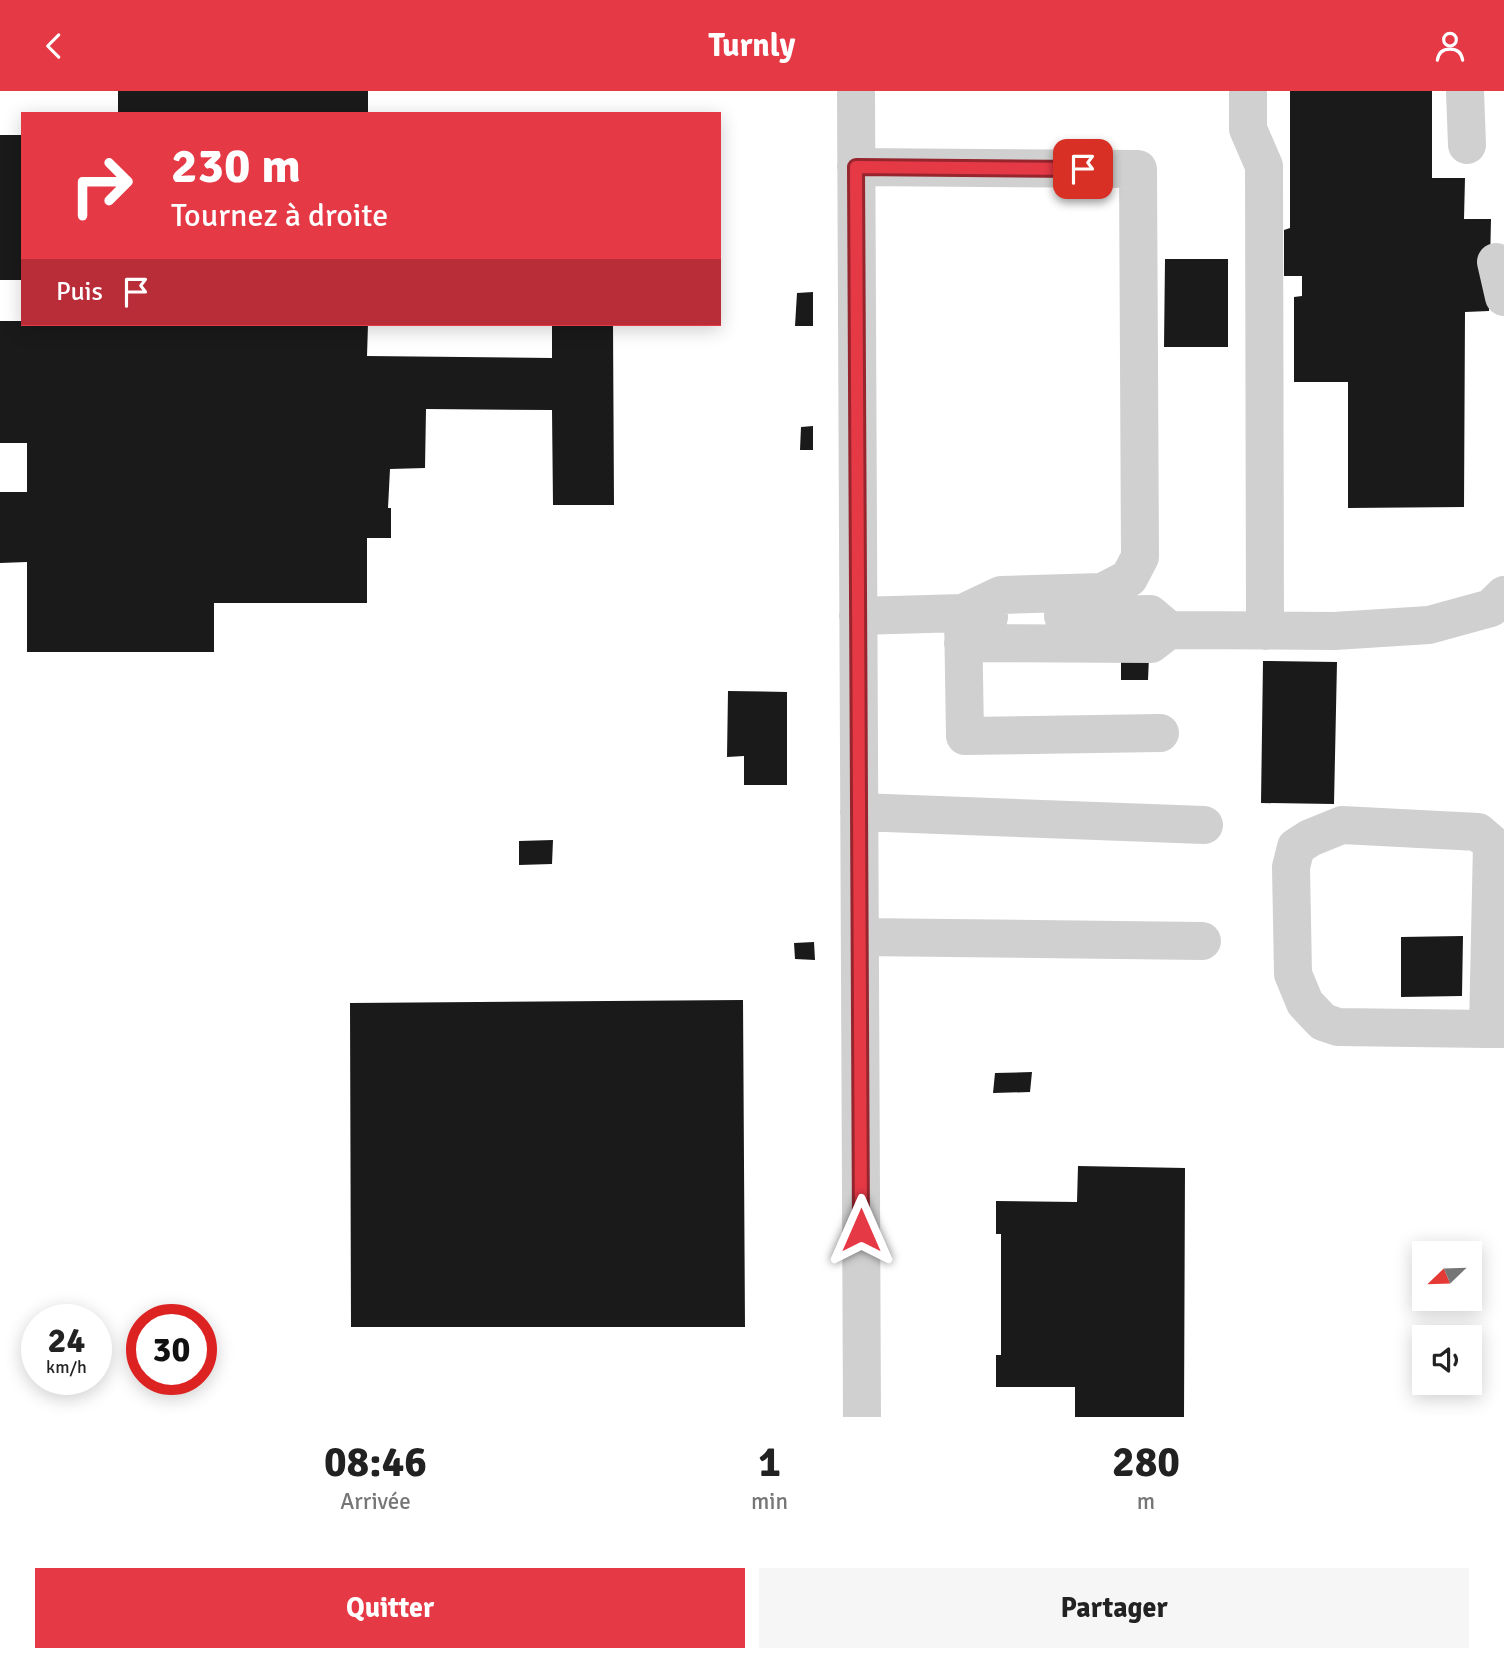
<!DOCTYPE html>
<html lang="fr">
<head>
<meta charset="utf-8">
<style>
  :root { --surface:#fff; --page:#f6f6f6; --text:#222; --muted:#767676; --accent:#e63946 }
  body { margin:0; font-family:Signika,sans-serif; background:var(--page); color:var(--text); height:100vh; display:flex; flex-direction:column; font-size:26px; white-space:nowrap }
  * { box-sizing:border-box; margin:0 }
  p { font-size:23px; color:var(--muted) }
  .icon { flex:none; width:38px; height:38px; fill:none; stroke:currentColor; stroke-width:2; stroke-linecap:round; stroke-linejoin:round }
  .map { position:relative; height:1326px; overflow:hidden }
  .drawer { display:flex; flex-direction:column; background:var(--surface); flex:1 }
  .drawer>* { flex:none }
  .banner { position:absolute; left:21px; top:21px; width:700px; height:214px; border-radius:0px; box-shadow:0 4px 18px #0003; background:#e63946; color:#fff; overflow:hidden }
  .needle { width:46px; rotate:247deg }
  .tools { position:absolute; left:1412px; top:1150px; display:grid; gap:14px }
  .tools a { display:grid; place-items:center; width:70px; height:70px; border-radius:0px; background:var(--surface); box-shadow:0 4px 18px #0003; font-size:35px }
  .speed { position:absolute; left:21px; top:1213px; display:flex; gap:14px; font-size:35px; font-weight:700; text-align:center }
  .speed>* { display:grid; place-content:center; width:91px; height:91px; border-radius:50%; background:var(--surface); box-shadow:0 4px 18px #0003; line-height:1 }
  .speed small { font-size:18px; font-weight:400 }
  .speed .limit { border:10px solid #d22; background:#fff; color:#111 }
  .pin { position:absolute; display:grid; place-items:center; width:60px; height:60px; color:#fff; margin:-30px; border-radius:14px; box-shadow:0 4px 10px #0006 }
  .me { position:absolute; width:77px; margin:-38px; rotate:0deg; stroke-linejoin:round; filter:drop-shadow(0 0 5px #0008) }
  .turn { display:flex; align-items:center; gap:24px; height:147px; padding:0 35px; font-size:32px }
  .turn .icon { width:91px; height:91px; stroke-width:2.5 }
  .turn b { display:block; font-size:49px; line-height:60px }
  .then { display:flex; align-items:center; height:66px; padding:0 35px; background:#0003; gap:14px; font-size:26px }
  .eta { display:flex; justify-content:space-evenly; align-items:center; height:119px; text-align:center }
  .eta b { font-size:42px; font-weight:700; line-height:49px }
  .primary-button { display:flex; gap:14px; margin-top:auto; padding:14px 35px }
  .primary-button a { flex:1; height:80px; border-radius:0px; background:var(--accent); color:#fff; font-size:28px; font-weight:700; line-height:80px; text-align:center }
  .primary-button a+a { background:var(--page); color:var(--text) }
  header { display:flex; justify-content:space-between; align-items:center; height:91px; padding:0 35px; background:var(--accent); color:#fff; font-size:32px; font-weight:700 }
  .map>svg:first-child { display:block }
  .building { fill:#1a1a1a }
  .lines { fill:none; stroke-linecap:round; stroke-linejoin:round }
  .minor { stroke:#d0d0d0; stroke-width:38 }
  .route-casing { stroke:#96252e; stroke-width:18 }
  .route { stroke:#e63946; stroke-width:12 }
</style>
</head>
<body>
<header><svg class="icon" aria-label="back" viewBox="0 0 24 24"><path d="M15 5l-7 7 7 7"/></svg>Turnly<svg class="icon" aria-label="person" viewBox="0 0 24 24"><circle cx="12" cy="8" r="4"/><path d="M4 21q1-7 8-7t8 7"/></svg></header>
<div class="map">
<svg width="1504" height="1326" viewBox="0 0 1504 1326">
  <rect width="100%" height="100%" fill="#fff"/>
  <path class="building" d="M118,0H368V23H118Z
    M1290,0H1432V87H1465L1464,128H1491L1489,220L1465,221L1464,416L1348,417V291H1294V206L1302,205V185H1284V139L1290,137Z
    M0,44H23V189H0Z
    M1165,168H1228V256H1164Z
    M813,201V235H795L797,202Z
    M0,230H23V233H368L367,265L552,267V233H613L614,414H553L552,319L426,318L425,377L390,378L388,417H391V447H367V512H214V561H27V471L0,472V401H27V352H0Z
    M813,335V359H800L801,336Z
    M1149,566L1148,589H1121V567Z
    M1263,570L1337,571L1334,713L1261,712Z
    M728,600L787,601V694H744V665L727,666Z
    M553,749L552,773L519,774V750Z
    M1463,845L1462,905L1401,906V846Z
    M814,851L815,869L795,868L794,852Z
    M743,909L745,1236H351L350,912Z
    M1032,981L1030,1001L993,1002L995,982Z
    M1078,1075L1185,1077L1184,1326H1075V1296H996V1264H1001V1143H996V1110L1077,1111Z"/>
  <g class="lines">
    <path class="minor" d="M856,0L862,1326
      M1248,0V38L1264,75L1265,540
      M1465,0L1467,54
      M856,76L1138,78L1140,466L1129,487L1102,501L1001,504L963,522L858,525
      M1496,171L1504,206
      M1063,525L1150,523L1169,539L1334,540L1429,534L1491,517L1504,504
      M989,526L963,522L965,645L1160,642
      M963,552L1151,553L1169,539
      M859,721L1204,734
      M860,846L1202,850
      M1488,938L1492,753L1478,741L1342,734L1310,747L1296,756L1291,776L1293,883L1305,912L1323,931L1338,936L1488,938H1504"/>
  </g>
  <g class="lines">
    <defs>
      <path id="route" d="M861,1139L856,76L1083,78"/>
    </defs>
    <use href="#route" class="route-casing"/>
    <use href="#route" class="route"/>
  </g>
</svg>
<div class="tools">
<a><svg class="needle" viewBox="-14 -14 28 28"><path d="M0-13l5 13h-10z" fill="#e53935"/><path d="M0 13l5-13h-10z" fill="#767676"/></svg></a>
<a><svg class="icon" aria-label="sound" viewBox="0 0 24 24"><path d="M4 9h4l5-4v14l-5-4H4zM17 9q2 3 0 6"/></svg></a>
</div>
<div class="speed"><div>24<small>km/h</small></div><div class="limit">30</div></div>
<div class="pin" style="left:1083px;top:78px;background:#d93025"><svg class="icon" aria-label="arrive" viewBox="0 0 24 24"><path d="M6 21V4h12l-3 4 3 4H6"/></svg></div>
<svg class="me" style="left:861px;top:1139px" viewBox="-20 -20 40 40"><path d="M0-17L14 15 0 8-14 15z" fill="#e63946" stroke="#fff" stroke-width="4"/></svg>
<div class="banner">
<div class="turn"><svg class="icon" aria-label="right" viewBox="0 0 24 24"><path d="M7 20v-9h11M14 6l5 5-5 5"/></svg><div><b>230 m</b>Tournez à droite</div></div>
<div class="then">Puis<svg class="icon" aria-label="arrive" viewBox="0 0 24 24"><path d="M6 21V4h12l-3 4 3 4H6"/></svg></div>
</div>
</div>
<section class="drawer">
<div class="eta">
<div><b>08:46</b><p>Arrivée</p></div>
<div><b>1</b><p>min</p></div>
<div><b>280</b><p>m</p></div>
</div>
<div class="primary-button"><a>Quitter</a><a>Partager</a></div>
</section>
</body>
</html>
